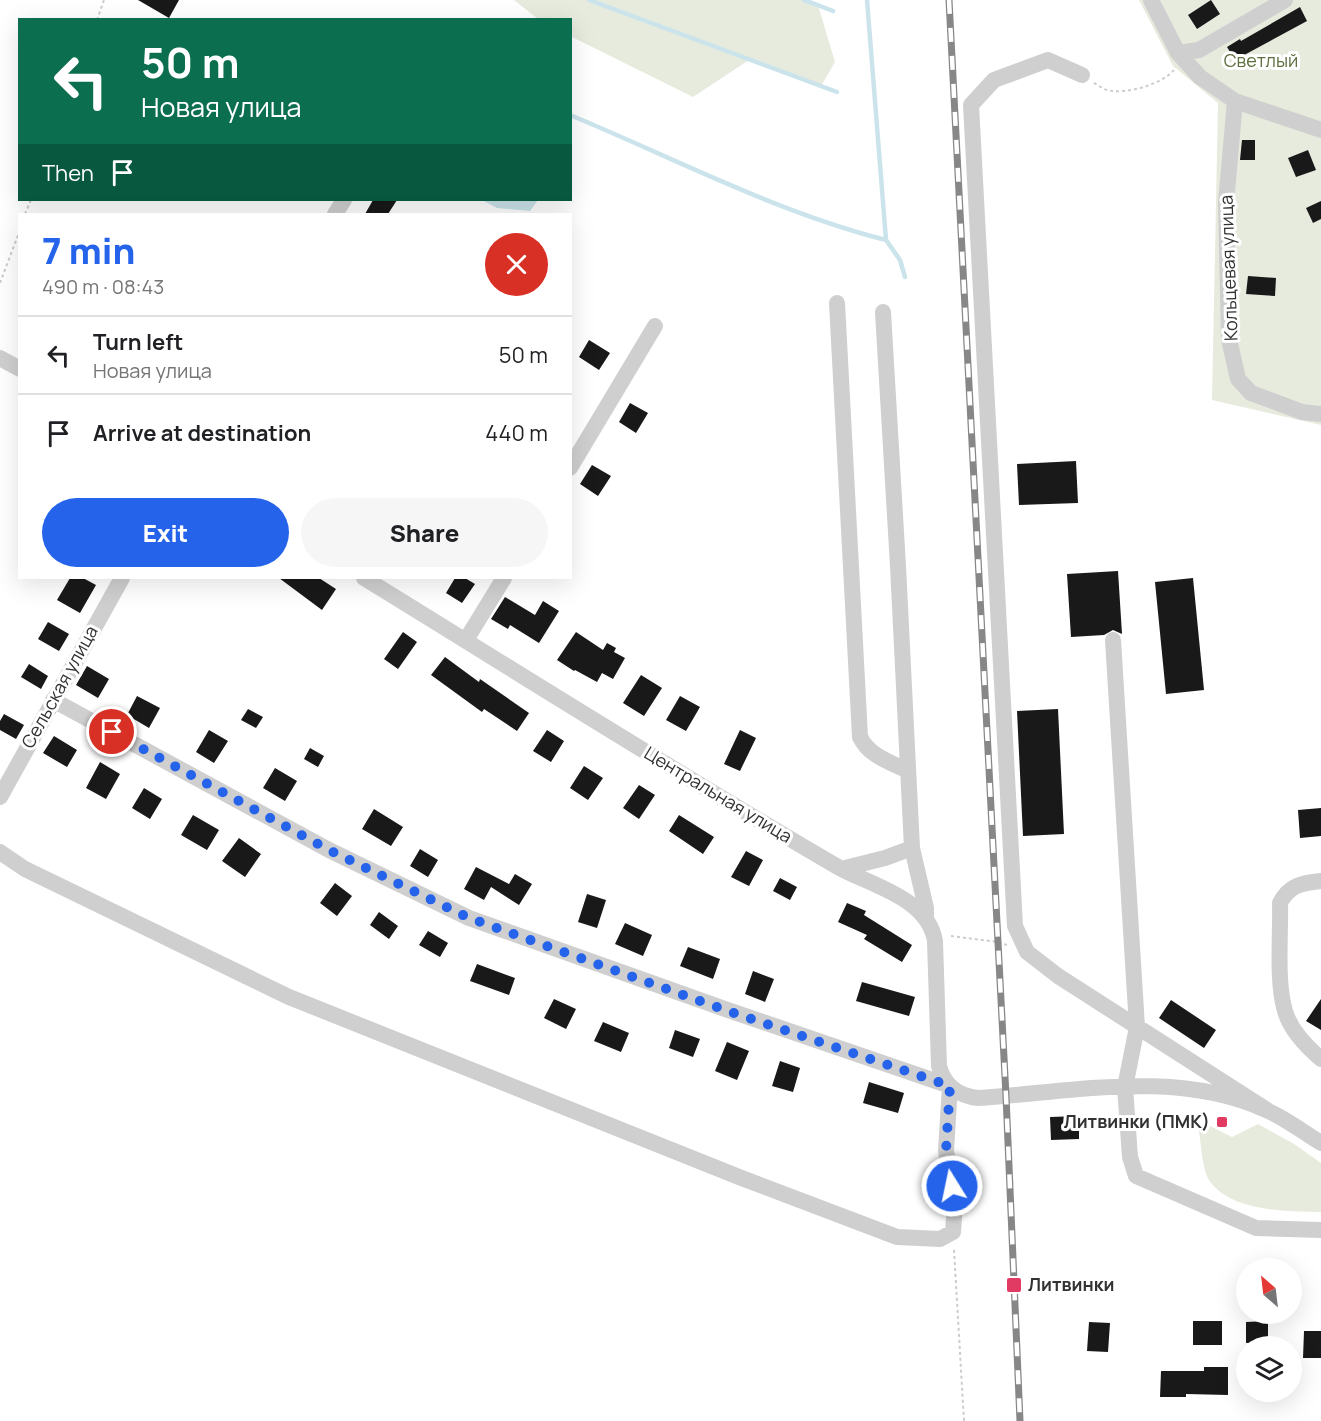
<!DOCTYPE html>
<html lang="en">
<head>
<meta charset="utf-8">
<style>
  :root { --surface:#fff; --page:#f6f6f6; --text:#202124; --muted:#757577; --line:#e0e0e0; --accent:#2563eb }
  body { margin:0; font-family:Manrope,sans-serif; background:var(--page); color:var(--text); height:100vh; display:flex; flex-direction:column; font-size:22px; white-space:nowrap }
  * { box-sizing:border-box; margin:0 }
  p { font-size:20px; color:var(--muted) }
  .icon { flex:none; width:33px; height:33px; fill:none; stroke:currentColor; stroke-width:2; stroke-linecap:round; stroke-linejoin:round }
  .map { position:relative; flex:1; overflow:hidden }
  .sheet { position:absolute; left:18px; top:213px; width:554px; height:366px; display:flex; flex-direction:column; background:var(--surface); border-radius:0px; box-shadow:0 6px 24px #0002 }
  .sheet>* { flex:none }
  .guide { position:absolute; left:18px; top:18px; width:554px; height:183px; border-radius:0px; box-shadow:0 6px 24px #0002; background:#0b6e4f; color:#fff; overflow:hidden }
  .needle { width:39px; rotate:332deg }
  .tools { position:absolute; left:1236px; top:1258px; display:grid; gap:12px }
  .tools a { display:grid; place-items:center; width:66px; height:66px; border-radius:50%; background:var(--surface); box-shadow:0 6px 24px #0002; font-size:30px }
  .pin { position:absolute; display:grid; place-items:center; width:51px; height:51px; color:#fff; margin:-26px; border:3px solid #fff; border-radius:50%; box-shadow:0 2px 6px #0007 }
  .me { position:absolute; width:66px; margin:-33px; rotate:350deg; stroke-linejoin:round; filter:drop-shadow(0 0 4px #0008) }
  .turn { display:flex; align-items:center; gap:21px; height:126px; padding:0 24px; font-size:27px }
  .turn .icon { width:78px; height:78px; stroke-width:2.5 }
  .turn b { display:block; font-size:42px; line-height:51px }
  .then { display:flex; align-items:center; height:57px; padding:0 24px; background:#0003; gap:12px; font-size:22px }
  .round { display:grid; place-items:center; flex:none; width:63px; height:63px; border-radius:32px; background:var(--page) }
  .headline { display:flex; align-items:center; justify-content:space-between; height:102px; padding:0 24px }
  h1 { font-size:36px; font-weight:800; line-height:45px; color:var(--accent) }
  .primary-button { display:flex; gap:12px; margin-top:auto; padding:12px 24px }
  .primary-button a { flex:1; height:69px; border-radius:36px; background:var(--accent); color:#fff; font-size:24px; font-weight:800; line-height:69px; text-align:center }
  .primary-button a+a { background:var(--page); color:var(--text) }
  ul { padding:0; list-style:none }
  li { display:flex; align-items:center; gap:18px; height:78px; padding:0 24px; border-top:2px solid var(--line) }
  li div { flex:1 }
  li b { display:block; font-size:22px }
  li em { font-style:normal }
  .map>svg:first-child { display:block }
  .green { fill:#e7ebde }
  .water { fill:#cbe4eb }
  .lines { fill:none; stroke-linecap:round; stroke-linejoin:round }
  .stream { stroke:#cbe4eb; stroke-width:4.5 }
  .building { fill:#191919 }
  .path { stroke:#ccc; stroke-width:2; stroke-dasharray:3 3; stroke-linecap:butt }
  .minor { stroke:#cfcfcf; stroke-width:16 }
  .rail-casing { stroke:#878787; stroke-width:7 }
  .rail { stroke:#fff; stroke-width:4.5; stroke-dasharray:14; stroke-linecap:butt }
  .route { stroke:#2563eb; stroke-width:10; stroke-dasharray:0 18 }
  .poi-dot { fill:#e23b63; stroke:#fff; stroke-width:2 }
  .labels { text-anchor:middle; stroke-width:6; stroke-linejoin:round; paint-order:stroke }
  .park-label { font-size:18px; fill:#5d6e3f; stroke:#fff }
  .street-label { font-size:18px; fill:#323232; stroke:#fff }
  .poi-label { font-size:18px; font-weight:bold; fill:#323232; stroke:#fff; text-anchor:end }
</style>
</head>
<body>
<div class="map">
<svg width="1321" height="1421" viewBox="0 0 1321 1421">
  <rect width="100%" height="100%" fill="#fff"/>
  <path class="green" d="M514,0H804L818,5L835,62L821,86L749,60L693,97L570,36V20L538,19Z
    M1139,0H1321V425L1212,400L1218,103L1173,66Z
    M1258,1124L1294,1144L1321,1163V1212C1287,1211 1230,1212 1209,1180C1202,1169 1201,1140 1198,1126H1210L1232,1137Z"/>
  <path class="water" d="M482,200H538L530,211L497,208Z"/>
  <g class="lines">
    <path class="stream" d="M589,0L837,92
      M804,0L833,11
      M867,0L886,240L900,260L905,277
      M570,115C674,158 776,212 886,240"/>
  </g>
  <path class="building" d="M138,0H179L169,18Z
    M1211,0L1220,14L1197,29L1188,15Z
    M1300,7L1307,21L1235,60L1227,47L1240,39L1241,41Z
    M1242,140H1255V160H1240Z
    M1308,150L1316,170L1296,177L1288,158Z
    M373,200H397L388,214H365Z
    M1321,201V219L1313,223L1306,208Z
    M1248,276L1276,278L1275,296L1246,294Z
    M589,340L610,353L599,370L579,357Z
    M630,403L648,413L636,433L619,422Z
    M1076,461L1078,503L1019,505L1017,464Z
    M592,465L611,476L598,496L580,484Z
    M1118,571L1122,634L1113,630L1104,635L1071,637L1067,574Z
    M70,578H83L96,585L80,613L57,600Z
    M279,578H319L336,589L322,610Z
    M455,578H465L475,584L462,603L446,593Z
    M1193,578L1204,690L1166,694L1155,582Z
    M505,597L535,615L543,601L559,611L539,643L510,625L508,629L491,619Z
    M48,622L69,634L59,651L38,639Z
    M403,632L417,642L398,669L384,659Z
    M576,632L603,650L607,643L616,648L614,652L625,658L613,679L602,673L597,682L575,670L574,671L557,660Z
    M445,657L479,682L480,679L529,713L517,731L484,709L482,712L431,675Z
    M29,664L48,676L41,689L21,677Z
    M87,666L109,679L98,698L76,685Z
    M641,675L662,688L644,716L623,703Z
    M137,696L160,708L149,728L127,715Z
    M680,696L700,707L686,731L666,720Z
    M248,709L263,717L256,728L241,720Z
    M1058,709L1064,834L1023,836L1017,711Z
    M4,714L24,725L16,739L0,730V721Z
    M209,730L228,741L214,763L196,752Z
    M547,730L564,741L551,762L533,751Z
    M740,730L756,738L740,771L724,764Z
    M54,736L77,750L67,767L43,753Z
    M310,748L324,756L318,767L304,759Z
    M100,762L120,774L106,799L86,788Z
    M584,766L603,778L588,800L570,788Z
    M275,768L297,781L285,801L263,788Z
    M639,785L655,795L639,819L623,808Z
    M144,788L162,799L150,819L132,808Z
    M1321,808V836L1300,838L1298,810Z
    M374,809L403,827L391,846L362,829Z
    M193,815L219,830L207,850L181,835Z
    M679,815L714,837L703,854L669,831Z
    M239,838L261,854L245,877L222,861Z
    M420,849L438,860L428,877L410,866Z
    M746,851L763,860L749,886L731,877Z
    M476,867L509,884L515,874L532,884L519,905L491,887L484,900L464,889Z
    M780,878L797,887L790,900L773,891Z
    M335,883L352,896L337,916L320,903Z
    M587,894L606,900L597,928L578,922Z
    M847,903L866,911L864,915L912,945L902,962L864,939L867,935L838,922Z
    M379,912L398,926L389,939L370,925Z
    M625,923L652,935L643,956L615,944Z
    M428,931L448,943L440,957L419,945Z
    M688,947L720,959L713,979L680,966Z
    M477,964L515,978L509,995L470,981Z
    M753,971L774,979L765,1002L745,994Z
    M862,982L915,997L909,1016L856,1001Z
    M554,999L576,1009L566,1029L544,1018Z
    M1321,999V1030L1306,1021Z
    M1171,1000L1216,1030L1204,1048L1159,1018Z
    M603,1022L629,1033L621,1052L594,1041Z
    M675,1030L700,1039L693,1057L669,1048Z
    M727,1042L749,1051L737,1080L715,1071Z
    M780,1061L800,1068L793,1092L772,1086Z
    M869,1082L904,1093L898,1113L863,1103Z
    M1079,1116V1139L1051,1140L1050,1117Z
    M1193,1321H1222V1345H1193Z
    M1268,1321V1342L1246,1343V1322Z
    M1089,1322L1110,1323L1108,1352L1087,1351Z
    M1304,1331H1321V1358H1303Z
    M1204,1367H1228V1395L1186,1394V1397H1160L1161,1371H1204Z"/>
  <g class="lines">
    <path class="path" d="M97,20L104,0
      M1094,83C1098,85 1103,89 1107,90C1126,95 1162,84 1174,70
      M25,214L31,200
      M0,283L20,230
      M951,936L998,942L1007,945
      M954,1250L964,1421"/>
    <path class="minor" d="M1151,0L1178,53L1200,77L1235,101L1321,130
      M1178,53L1199,50L1285,0
      M1082,75L1048,60L994,80L971,105L1015,926L1027,952L1058,976L1267,1110
      M1235,101L1226,203L1229,339L1238,379L1251,393L1302,412L1321,414
      M335,214L344,200
      M837,303L860,737C869,756 890,762 908,771
      M883,312L898,566L912,848L926,908V918
      M0,358L20,369
      M570,468L655,326
      M364,578C522,675 678,774 838,867C872,886 928,898 935,941L939,1066C944,1085 958,1096 978,1098C1074,1092 1176,1069 1266,1110C1285,1118 1303,1132 1321,1143
      M466,640L504,578
      M1113,640L1137,1027L1125,1087L1130,1157L1136,1176L1256,1228L1321,1230
      M53,700L329,850L469,918L725,1009L950,1086
      M0,797L122,578
      M0,852L25,869L289,997L739,1177L897,1237L940,1239L953,1232L955,1203L946,1151L950,1086
      M841,869L885,858L912,848
      M1321,881C1302,883 1289,885 1280,903C1281,935 1276,981 1285,1011C1290,1029 1307,1047 1321,1059"/>
    <defs>
      <path id="rail" d="M949,0L1006,1096L1020,1421"/>
    </defs>
    <use href="#rail" class="rail-casing"/>
    <use href="#rail" class="rail"/>
  </g>
  <g class="lines">
    <path class="route" d="M112,732L329,850L469,918L725,1010L950,1086L946,1151L952,1186"/>
  </g>
  <g class="poi-dot">
    <rect x="1216" y="1116" width="12" height="12" rx="3"/>
    <rect x="1006" y="1277" width="16" height="16" rx="3"/>
  </g>
  <g class="labels">
    <g class="park-label">
      <text x="1261" y="67">Светлый</text>
    </g>
    <g class="street-label">
      <text transform="translate(1229 268) rotate(-92)" y="6">Кольцевая улица</text>
      <text transform="translate(60 687) rotate(-61)" y="6">Сельская улица</text>
      <text transform="translate(718 795) rotate(31)" y="6">Центральная улица</text>
    </g>
    <g class="poi-label">
      <text x="1210" y="1128">Литвинки (ПМК)</text>
      <text x="1028" y="1291" text-anchor="start">Литвинки</text>
    </g>
  </g>
</svg>
<div class="tools">
<a><svg class="needle" viewBox="-14 -14 28 28"><path d="M0-13l5 13h-10z" fill="#e53935"/><path d="M0 13l5-13h-10z" fill="#757577"/></svg></a>
<a><svg class="icon" aria-label="layers" viewBox="0 0 24 24"><path d="M12 4l9 5-9 5-9-5zM3 14l9 5 9-5"/></svg></a>
</div>
<div class="pin" style="left:112px;top:732px;background:#d93025"><svg class="icon" aria-label="arrive" viewBox="0 0 24 24"><path d="M6 21V4h12l-3 4 3 4H6"/></svg></div>
<svg class="me" style="left:952px;top:1186px" viewBox="-20 -20 40 40"><circle r="17" fill="#2563eb" stroke="#fff" stroke-width="3"/><path d="M0-11L8 9 0 5-8 9z" fill="#fff"/></svg>
<div class="guide">
<div class="turn"><svg class="icon" aria-label="left" viewBox="0 0 24 24"><path d="M17 20v-9H6M10 6l-5 5 5 5"/></svg><div><b>50 m</b>Новая улица</div></div>
<div class="then">Then<svg class="icon" aria-label="arrive" viewBox="0 0 24 24"><path d="M6 21V4h12l-3 4 3 4H6"/></svg></div>
</div>
<section class="sheet">
<div class="headline"><div><h1>7 min</h1><p>490 m · 08:43</p></div><a class="round" style="background:#d93025;color:#fff"><svg class="icon" aria-label="close" viewBox="0 0 24 24"><path d="M6 6l12 12M18 6L6 18"/></svg></a></div>
<ul>
<li><svg class="icon" aria-label="left" viewBox="0 0 24 24"><path d="M17 20v-9H6M10 6l-5 5 5 5"/></svg><div><b>Turn left</b><p>Новая улица</p></div><em>50 m</em></li>
<li><svg class="icon" aria-label="arrive" viewBox="0 0 24 24"><path d="M6 21V4h12l-3 4 3 4H6"/></svg><div><b>Arrive at destination</b></div><em>440 m</em></li>
</ul>
<div class="primary-button"><a>Exit</a><a>Share</a></div>
</section>
</div>
</body>
</html>
